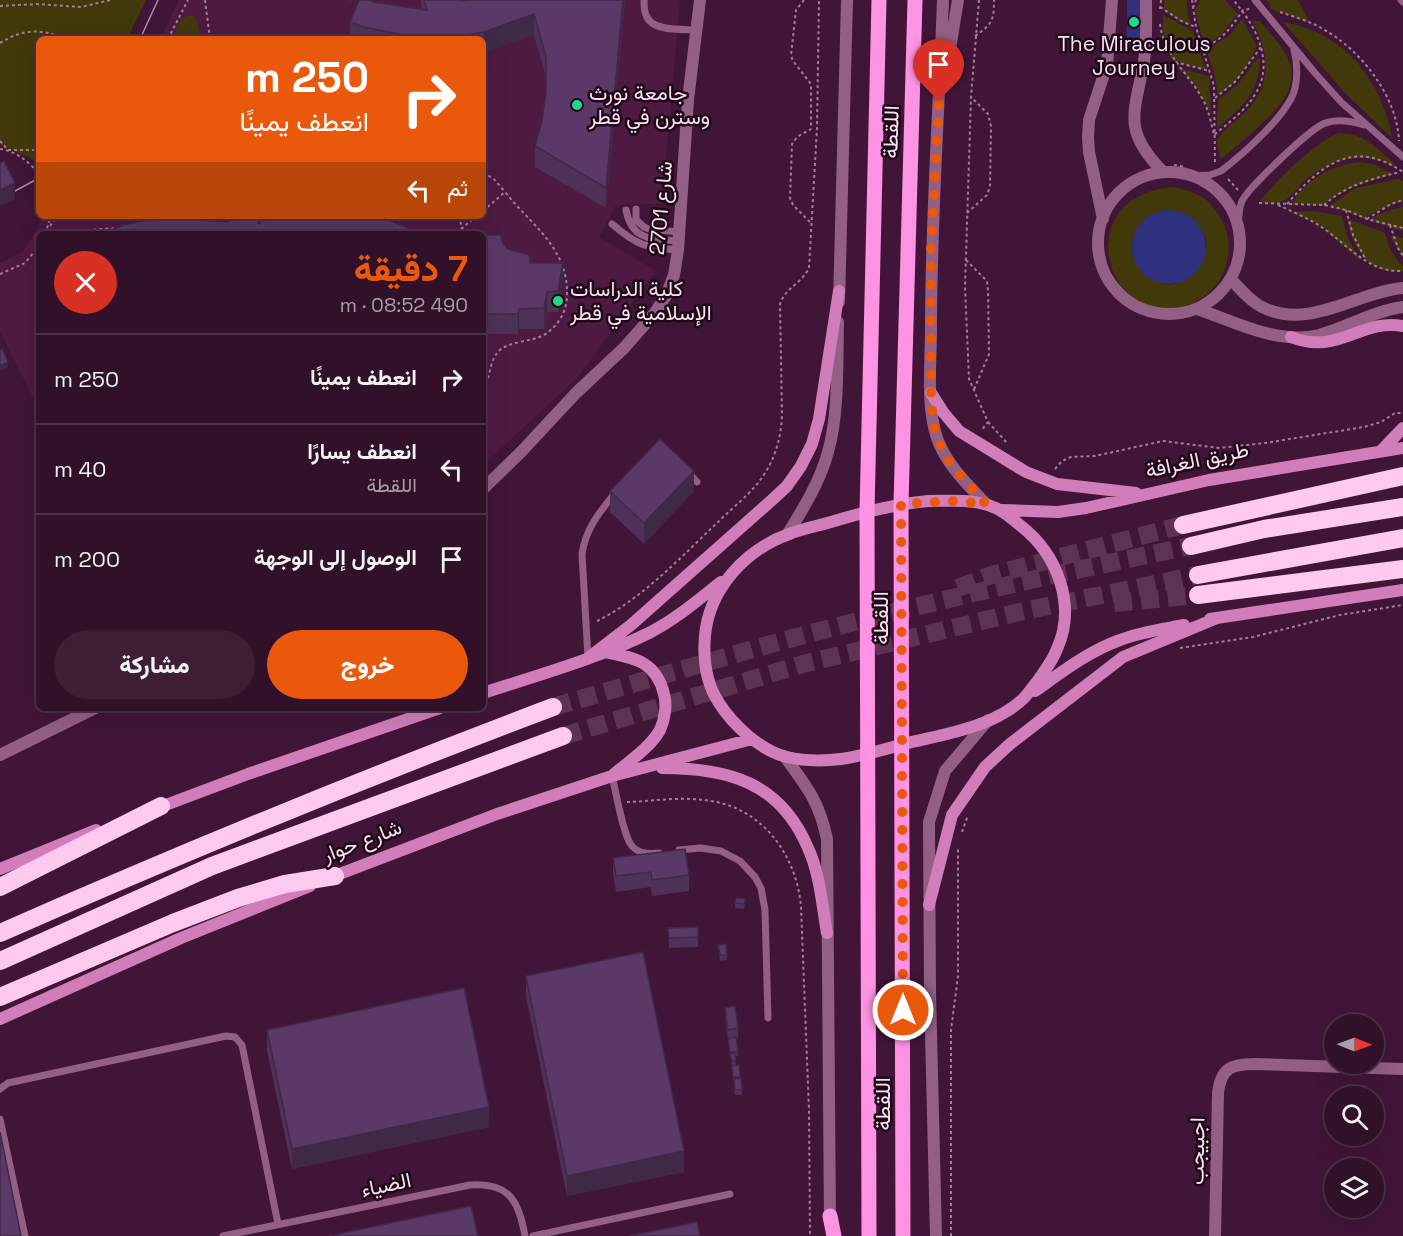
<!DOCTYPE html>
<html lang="ar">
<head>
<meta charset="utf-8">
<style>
  :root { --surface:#311029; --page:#3d1e35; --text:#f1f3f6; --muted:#a89da8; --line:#4c3046; --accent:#ea580c }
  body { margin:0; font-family:"Space Grotesk",Vazirmatn,sans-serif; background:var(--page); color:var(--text); direction:rtl; height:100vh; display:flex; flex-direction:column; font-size:22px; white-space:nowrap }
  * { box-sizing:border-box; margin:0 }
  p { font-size:20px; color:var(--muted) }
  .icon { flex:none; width:33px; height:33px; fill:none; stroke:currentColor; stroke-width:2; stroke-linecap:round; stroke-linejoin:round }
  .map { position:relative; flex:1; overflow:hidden; direction:ltr }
  .panel { position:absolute; left:36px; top:231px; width:450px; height:480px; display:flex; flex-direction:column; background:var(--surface); border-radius:9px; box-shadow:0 6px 24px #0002,0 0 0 2px var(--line); direction:rtl }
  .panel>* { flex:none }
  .top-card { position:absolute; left:36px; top:36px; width:450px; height:183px; border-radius:9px; box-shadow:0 6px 24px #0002,0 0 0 2px var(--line); direction:rtl; background:#ea580c; color:#fff; overflow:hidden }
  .needle { width:39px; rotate:91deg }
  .fabs { position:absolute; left:1324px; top:1014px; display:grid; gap:12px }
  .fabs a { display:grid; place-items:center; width:60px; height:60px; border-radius:50%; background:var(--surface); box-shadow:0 6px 24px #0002,0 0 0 2px var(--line); font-size:30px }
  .pin { position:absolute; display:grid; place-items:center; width:51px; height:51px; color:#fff; margin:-62px -26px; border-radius:50% 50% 50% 0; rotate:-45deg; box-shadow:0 0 6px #0007 }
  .pin .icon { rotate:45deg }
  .me { position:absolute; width:66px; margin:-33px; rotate:0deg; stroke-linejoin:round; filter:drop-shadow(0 0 4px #0008) }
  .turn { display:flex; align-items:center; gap:21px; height:126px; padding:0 18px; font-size:27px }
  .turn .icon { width:78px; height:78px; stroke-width:2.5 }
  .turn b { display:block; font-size:42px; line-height:51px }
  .then { display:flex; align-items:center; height:57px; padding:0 18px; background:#0003; gap:12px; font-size:22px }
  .round { display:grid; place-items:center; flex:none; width:63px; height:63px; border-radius:32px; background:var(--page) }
  .summary { display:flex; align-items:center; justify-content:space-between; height:102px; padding:0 18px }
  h1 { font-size:36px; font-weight:800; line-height:45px; color:var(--accent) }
  .action { display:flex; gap:12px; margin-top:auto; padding:12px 18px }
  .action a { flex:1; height:69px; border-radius:36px; background:var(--accent); color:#fff; font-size:24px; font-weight:800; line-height:69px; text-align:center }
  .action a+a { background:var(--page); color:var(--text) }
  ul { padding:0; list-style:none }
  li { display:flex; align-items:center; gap:18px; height:90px; padding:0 18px; border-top:2px solid var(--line) }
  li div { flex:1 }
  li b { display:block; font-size:22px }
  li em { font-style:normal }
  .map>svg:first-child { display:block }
  .built { fill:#4e1a42 }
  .green { fill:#42390b; fill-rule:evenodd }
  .water { fill:#2f307e }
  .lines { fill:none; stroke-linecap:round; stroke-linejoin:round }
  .highway-tunnel { stroke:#5d3353; stroke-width:18; stroke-dasharray:18 9; stroke-linecap:butt }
  .path { stroke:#a27d98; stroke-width:2; stroke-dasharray:3 3; stroke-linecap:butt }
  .lane { stroke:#935f85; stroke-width:7 }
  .street { stroke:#935f85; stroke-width:12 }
  .secondary { stroke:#d07dba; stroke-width:12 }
  .primary { stroke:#fe93e3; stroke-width:15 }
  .highway { stroke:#fdc9ee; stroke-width:18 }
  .tram { stroke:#af8ba6; stroke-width:1.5 }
  .wall { fill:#4e3158 }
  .shaded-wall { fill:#402847 }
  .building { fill:#5b3966; stroke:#402847; stroke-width:1.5 }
  .route { stroke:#ea580c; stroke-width:10; stroke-dasharray:0 18 }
  .poi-dot { fill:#1dd988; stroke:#1d0918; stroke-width:2 }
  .labels { text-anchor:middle; stroke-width:5; stroke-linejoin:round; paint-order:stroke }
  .poi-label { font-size:21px; fill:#fcdef3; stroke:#1d0918; text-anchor:start }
  .street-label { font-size:21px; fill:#fcdef3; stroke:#1d0918 }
</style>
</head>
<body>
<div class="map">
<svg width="1403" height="1236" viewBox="0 0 1403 1236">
  <rect width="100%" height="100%" fill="#411537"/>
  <path class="built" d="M179,0H680L662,204L616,205L599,237L656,271L577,378L483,465V234H39V410L0,331V263L22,252L36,232L43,216H483V39H160Z"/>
  <path class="green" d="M0,0H146L127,39H39V162L0,145Z
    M1165,0H1187L1188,15L1191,25L1179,21L1163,9Z
    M1200,0H1225L1238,14L1222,34L1207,45L1201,34L1195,10Z
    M1267,0H1298L1310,23L1271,9Z
    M190,15L194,16L197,22L201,39H173L181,19Z
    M1163,15L1193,31L1206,70L1185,65L1170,57L1163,31Z
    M1242,19L1257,46C1249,65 1237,84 1218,95L1214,72L1206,50L1230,35Z
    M1252,21H1260C1270,34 1287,50 1291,67C1293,75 1290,87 1287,94C1278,112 1237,147 1220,159L1217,140C1225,127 1240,119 1250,107C1273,81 1268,48 1252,21Z
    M1283,22C1346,33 1380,79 1393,139L1348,96Z
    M1257,59H1260C1259,94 1242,107 1217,129L1218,100L1239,83Z
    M1179,68L1209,76L1211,115C1203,97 1195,81 1178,69Z
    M1339,133C1365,134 1375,147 1394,163V167C1362,149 1329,159 1303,182C1296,189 1289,201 1278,203C1272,204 1265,203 1260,201C1276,181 1316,141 1339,133Z
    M1360,162L1373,164L1393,174C1366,183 1343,187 1322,206L1301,204L1290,206C1304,181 1332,164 1360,162Z
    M1398,179L1403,181V201L1385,207L1364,218L1329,206L1356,188Z
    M1175,187C1188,191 1202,194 1211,205C1233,228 1235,263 1214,287C1205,298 1194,304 1180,307C1101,324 1071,193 1175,187ZM1165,210C1176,211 1182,215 1191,221C1214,236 1209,254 1192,272C1179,286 1169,289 1152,278C1137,270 1133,260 1132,244Z
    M1403,206V231L1370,221L1377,215Z
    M1312,211L1342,216L1348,239L1361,261L1317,223L1290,212Z
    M124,216H198L158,219Z
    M1348,219L1385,233C1388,245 1393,258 1403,266V271C1394,272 1382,271 1374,266C1360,258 1348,233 1348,219Z
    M1392,235L1403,238V258L1391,237Z"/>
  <path class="water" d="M1127,0H1141V44H1127Z
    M1132 247a37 37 0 1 1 74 0a37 37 0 1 1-74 0Z"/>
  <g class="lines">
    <path class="highway-tunnel" d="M958,588L988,576L1183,525
      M1114,603L1198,595
      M553,707C633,684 713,660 793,638C924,603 1058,573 1191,546
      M563,736L803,664L1019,612L1198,575"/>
    <path class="path" d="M205,0L210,39
      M804,0L796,10L791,55L793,61L811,84V129L797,137L792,144L790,198L793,205L812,224
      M979,0L971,97L965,287L969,379L988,422L981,431
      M1192,0L1196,27L1214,86L1215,162
      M0,6L37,4L81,7L111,0
      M1160,7L1183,22L1196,27
      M1193,8L1196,0
      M1160,9L1161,0
      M1280,12C1294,17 1310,21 1323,29C1361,50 1397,96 1399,141
      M1160,24C1164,55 1188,73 1202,98C1209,110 1211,123 1214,135C1228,123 1244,112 1254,96C1276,64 1256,25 1233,0
      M975,36C992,24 994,21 994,0
      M168,39L188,0
      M0,43C22,29 42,28 65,39
      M1121,45V47H1132
      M1202,47C1222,42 1232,26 1243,10L1250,9
      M1175,62L1210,71
      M1215,98L1236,81L1261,47
      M0,141L8,150H39
      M0,149C16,151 30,162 39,175
      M1174,165L1186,167
      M483,173L493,178L505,192
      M1228,179L1238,190
      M1259,203L1324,205L1346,210L1367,219L1403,228
      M1287,204C1321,165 1353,138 1403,172
      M1278,205C1293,212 1310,219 1323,228C1349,246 1369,273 1403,271
      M1324,205C1346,185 1371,179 1400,172
      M1346,210L1353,235L1366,260
      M483,211L505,192C532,226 569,248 567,297C566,313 558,326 544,335C531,342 506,341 497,353C489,363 491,378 483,387
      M967,213L987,195L990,186L991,126L988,114L971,97
      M459,216L462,228L467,234
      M1367,219L1391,204L1403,200
      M217,223L222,216
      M1390,225L1398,248L1403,256
      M50,226L57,216
      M45,234L51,216
      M83,234L87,230L117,228
      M450,234L462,228L477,216
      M966,260L987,281L988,290L989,354L973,392
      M0,274L25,263L39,246
      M988,422L1008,444
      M1055,469L1062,461L1071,457L1095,456L1163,441L1219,448L1265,443L1364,427L1381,422L1395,413H1403
      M597,621C642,599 682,556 718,522C733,507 752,493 763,476C776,457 781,437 782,415L780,304C785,288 802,283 809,268L817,128L819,0
      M1180,648L1253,637L1340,615L1403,605
      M627,802C655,801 684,796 711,801C764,809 797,857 801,907L809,1110L810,1236
      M962,832L968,815
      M951,1236V1030L958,976V849"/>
    <path class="lane" d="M644,0C644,5 644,11 646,15C651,32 683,29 697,30
      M1255,0L1315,73L1341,102L1403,157
      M1401,0L1403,2
      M1193,176L1210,175L1221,171C1242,155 1290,113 1295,88C1298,75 1297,62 1294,50
      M636,209V220L644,227L649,229L679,232
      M626,210C632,241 652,239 678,241
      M612,224C638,246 644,247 678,250
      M1238,224C1239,217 1239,208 1242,201C1249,187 1308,131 1323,124C1336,118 1351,121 1364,125
      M688,472L697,482
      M588,658L582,554C586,528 599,513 615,493
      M612,776C616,791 623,836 632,846C639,854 649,854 659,853
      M679,850L700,848L721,851L740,861L755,877L761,888L765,910L768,1018
      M0,1089L8,1083L226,1036L235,1037L242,1045L278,1224
      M0,1119L25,1236
      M223,1236L470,1185C509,1182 519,1201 525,1236
      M533,1236L730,1194"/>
    <path class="street" d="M943,0C939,110 931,219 931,329C931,364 926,405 937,438C946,464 967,484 986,504
      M1146,0C1146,20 1147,41 1144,61C1135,113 1121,129 1163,172
      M947,67L958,0
      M1098 243a71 71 0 1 1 142 0a71 71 0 1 1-142 0Z
      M1103,219L1089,152L1088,138L1089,120L1107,65L1112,0
      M1231,279C1240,289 1250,301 1262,307C1309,331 1356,292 1403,288
      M839,302L847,0
      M1197,309C1236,322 1277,345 1319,335C1348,327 1373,311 1403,307
      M483,489L521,452L576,393L624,348L654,314L666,296L674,275L678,250L688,100L700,0
      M787,535C803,509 820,482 828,452C839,414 837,362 838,322
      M0,755L95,708
      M785,757C807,787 819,801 827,839L830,1223
      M936,1236L930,992L929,822L945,771L988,720
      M1215,1236L1218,1093C1221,1068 1231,1064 1255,1064L1403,1069"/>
    <path class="secondary" d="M1291,337C1338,356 1361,318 1403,326
      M931,393L943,412L959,431L1026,472L1057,484L1136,493
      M1381,451L1403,428
      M928,501C947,501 969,499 988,505C1001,509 1010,517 1021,526C1057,554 1077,605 1057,649C1052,662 1044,672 1036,683C1032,688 1028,694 1024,698C993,728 943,734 904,744C883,750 863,756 841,759C824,761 804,761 787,757C761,751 733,725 719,703C706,683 703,658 705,636C709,589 745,550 789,534C802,529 817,526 831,522C864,512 895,504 928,501Z
      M1002,510L1058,512L1086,508L1209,480L1403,448
      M1210,619L1403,590
      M605,652C634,658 656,661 664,694C667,705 665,719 660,730C650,748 628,762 613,775
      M588,658L631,625L772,500L787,486L801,466L812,444L819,419L839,291
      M1035,691C1062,672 1089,651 1120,640C1140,632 1163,629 1184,625
      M483,693C538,675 596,659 649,633C675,620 698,600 721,582
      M662,768C728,768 780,782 808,848C820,874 822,905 827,933
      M155,809L248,774L440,708
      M0,869L96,830
      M329,878L497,814L612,776L752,739
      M929,905L952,815L985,767L1010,744L1123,657L1217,618
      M0,1019L181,938L310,886"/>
    <path class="primary" d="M830,1216L834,1236
      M869,1236L867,511L879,0
      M903,1236L901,504L915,0"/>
    <path class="highway" d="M1183,525L1403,476
      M1191,546L1264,529L1403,507
      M1198,575L1403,538
      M1198,595L1403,569
      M0,887L161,806
      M0,933C182,853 367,777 553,707
      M0,961L212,866L563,736
      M0,997L173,923L238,898L285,884L335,876"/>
    <path class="tram" d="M140,39L158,0
      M0,199L39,178"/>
  </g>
  <path class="wall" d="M421,0H461L462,1L470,0H625L606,208L535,167V146L542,121L546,92V77L534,35L483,53V39H350V22L373,2L422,10Z
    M483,235L502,242L508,249L563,283L558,312H547L544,329H519L518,334H483Z
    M610,491H694L644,544L610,512Z
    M613,858L689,875V891L652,896L651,887L616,892L613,874Z
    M735,903L745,904L744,909L735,908Z
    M698,927V947L669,948L668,928Z
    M718,945L727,955V960L720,961Z
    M526,976L684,1172L567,1196L526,997Z
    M725,1008L738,1028V1039H737L738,1056H735L736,1065L732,1066L725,1018Z
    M267,1030L489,1127L292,1169L267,1051Z
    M739,1065L740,1078H741L742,1095H735L732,1066Z"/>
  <path class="shaded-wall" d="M349,0H353L349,6Z
    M623,0H625L606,208V188Z
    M534,14V35L484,53V32Z
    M15,183V199L0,206V190Z
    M563,263V283L558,312V291Z
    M547,292V312L544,329V308Z
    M519,309V329L518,334V314Z
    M8,362V367L0,371V366Z
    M694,471V491L644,544V523Z
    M489,1107V1127L292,1169V1149Z
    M684,1151V1172L567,1196V1176Z"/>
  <path class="building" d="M359,0H370L373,2L427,10L424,0H461L462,1L470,0H623L606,188L535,146L542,121L546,92V57L534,14L484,32L449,38L413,37L364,27L350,22Z
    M4,161L15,183L0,190V163Z
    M237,216H259L258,223L260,224L262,216H379L408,228L436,233L466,234H106L111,230L123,225L143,221L186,219L228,222Z
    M483,235H501L502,242L508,249L529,255L530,263H563L558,291L547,292L544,308L519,309L518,314H483Z
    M2,349L8,362L0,366V350Z
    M660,439L694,471L644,523L610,491Z
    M685,849L689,875L652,880L651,872L616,876L613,858Z
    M736,898L745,899L744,904L735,903Z
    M698,927V937L669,938L668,928Z
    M726,944L727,955H720L718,945Z
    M643,952L684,1151L567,1176L526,976Z
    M464,988L489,1107L292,1149L267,1030Z
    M735,1006L738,1028L728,1030L725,1008Z
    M736,1037L738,1051L730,1052L728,1039Z
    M734,1053L736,1060L732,1061L730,1054Z
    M739,1065L740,1077H733L732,1066Z
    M741,1078L742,1090H735L734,1079Z
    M0,1132L21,1236H0Z
    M471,1206L478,1236H329Z
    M697,1222L700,1236H629Z"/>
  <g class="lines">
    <path class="route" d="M903,1010L901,504L957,501L986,504L951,465L938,440L933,423L931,393V248L939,101"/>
  </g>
  <g class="poi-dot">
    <circle cx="1134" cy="22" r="6"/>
    <circle cx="577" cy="105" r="6"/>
    <circle cx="558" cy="301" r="6"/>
  </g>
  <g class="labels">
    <g class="poi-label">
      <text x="1134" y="51" text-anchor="middle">The Miraculous<tspan x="1134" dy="24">Journey</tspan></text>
      <text x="589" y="100">جامعة نورث<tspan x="589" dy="24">وسترن في قطر</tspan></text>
      <text x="570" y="296">كلية الدراسات<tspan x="570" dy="24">الإسلامية في قطر</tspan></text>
    </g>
    <g class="street-label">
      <text transform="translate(891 132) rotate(-88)" y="7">اللقطة</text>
      <text transform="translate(661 208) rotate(-85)" y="7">شارع 2701</text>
      <text transform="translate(1197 460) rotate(-12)" y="7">طريق الغرافة</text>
      <text transform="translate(881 618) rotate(-90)" y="7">اللقطة</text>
      <text transform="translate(362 841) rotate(-21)" y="7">شارع حوار</text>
      <text transform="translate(883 1104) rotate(-90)" y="7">اللقطة</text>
      <text transform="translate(1197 1151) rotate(-89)" y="7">اجبيجب</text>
      <text transform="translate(386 1185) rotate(-12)" y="7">الضياء</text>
    </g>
  </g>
</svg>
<div class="fabs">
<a><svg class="needle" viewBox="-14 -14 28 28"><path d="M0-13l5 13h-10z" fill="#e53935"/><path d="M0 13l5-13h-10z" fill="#a89da8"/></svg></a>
<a><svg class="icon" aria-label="search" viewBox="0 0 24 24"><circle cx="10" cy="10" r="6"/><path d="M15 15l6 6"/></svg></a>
<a><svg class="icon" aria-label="layers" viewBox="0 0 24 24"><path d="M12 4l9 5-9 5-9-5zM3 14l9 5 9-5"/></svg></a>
</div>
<div class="pin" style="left:939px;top:101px;background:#d93025"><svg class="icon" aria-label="arrive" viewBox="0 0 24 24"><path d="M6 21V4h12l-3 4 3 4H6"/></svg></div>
<svg class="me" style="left:903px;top:1010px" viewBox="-20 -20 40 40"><circle r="17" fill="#ea580c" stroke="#fff" stroke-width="3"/><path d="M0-11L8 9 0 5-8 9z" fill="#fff"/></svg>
<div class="top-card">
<div class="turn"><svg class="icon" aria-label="right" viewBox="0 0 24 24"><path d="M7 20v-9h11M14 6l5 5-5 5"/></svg><div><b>250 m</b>انعطف يمينًا</div></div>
<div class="then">ثم<svg class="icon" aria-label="left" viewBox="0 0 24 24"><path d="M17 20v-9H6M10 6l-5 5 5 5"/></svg></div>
</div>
<section class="panel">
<div class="summary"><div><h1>7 دقيقة</h1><p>490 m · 08:52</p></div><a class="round" style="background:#d93025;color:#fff"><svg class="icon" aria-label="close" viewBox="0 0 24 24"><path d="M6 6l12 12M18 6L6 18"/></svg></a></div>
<ul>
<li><svg class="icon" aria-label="right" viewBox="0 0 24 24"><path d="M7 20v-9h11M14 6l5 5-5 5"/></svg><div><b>انعطف يمينًا</b></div><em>250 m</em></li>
<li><svg class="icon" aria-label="left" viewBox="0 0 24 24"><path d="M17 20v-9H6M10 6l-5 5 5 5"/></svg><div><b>انعطف يسارًا</b><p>اللقطة</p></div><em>40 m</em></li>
<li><svg class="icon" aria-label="arrive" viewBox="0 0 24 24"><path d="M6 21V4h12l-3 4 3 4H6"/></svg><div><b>الوصول إلى الوجهة</b></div><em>200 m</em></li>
</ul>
<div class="action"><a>خروج</a><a>مشاركة</a></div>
</section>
</div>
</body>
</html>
